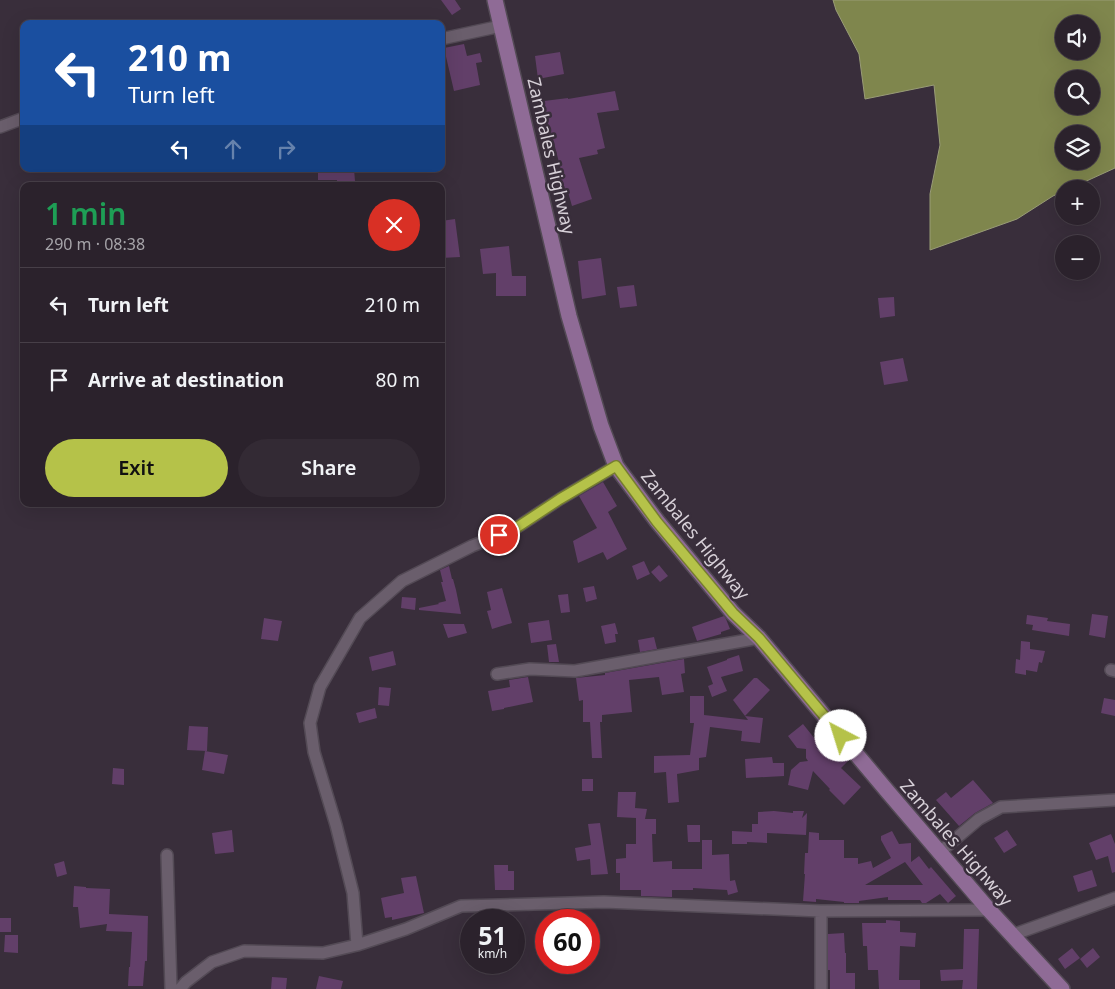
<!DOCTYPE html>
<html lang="en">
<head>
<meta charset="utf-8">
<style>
  :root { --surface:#2b222c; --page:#332a34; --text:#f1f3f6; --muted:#a6a4a9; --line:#473f48; --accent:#b5c249 }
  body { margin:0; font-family:"Noto Sans",sans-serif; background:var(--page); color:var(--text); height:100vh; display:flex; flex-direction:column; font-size:19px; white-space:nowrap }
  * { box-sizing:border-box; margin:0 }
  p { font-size:16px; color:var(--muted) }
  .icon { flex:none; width:28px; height:28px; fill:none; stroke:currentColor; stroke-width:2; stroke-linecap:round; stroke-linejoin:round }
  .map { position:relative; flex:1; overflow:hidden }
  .panel { position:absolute; left:20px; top:182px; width:425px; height:325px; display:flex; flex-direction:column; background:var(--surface); border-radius:10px; box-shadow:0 5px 20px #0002,0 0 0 1px var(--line) }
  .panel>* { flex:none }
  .banner { position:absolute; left:20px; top:20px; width:425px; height:152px; border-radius:10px; box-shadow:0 5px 20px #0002,0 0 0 1px var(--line); background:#1a4fa0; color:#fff; overflow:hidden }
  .buttons { position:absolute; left:1055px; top:15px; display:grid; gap:10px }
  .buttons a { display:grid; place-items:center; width:45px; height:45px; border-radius:50%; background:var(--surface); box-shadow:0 5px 20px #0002,0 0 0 1px var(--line); font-size:25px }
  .speed { position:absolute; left:460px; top:909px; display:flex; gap:10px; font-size:25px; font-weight:700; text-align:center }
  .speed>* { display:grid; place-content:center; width:65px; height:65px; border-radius:50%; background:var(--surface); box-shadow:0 5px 20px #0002,0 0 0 1px var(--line); line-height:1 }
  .speed small { font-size:12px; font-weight:400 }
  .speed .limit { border:8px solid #d22; background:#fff; color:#111 }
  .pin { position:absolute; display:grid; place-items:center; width:42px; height:42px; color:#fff; margin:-21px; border:2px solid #fff; border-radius:50%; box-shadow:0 1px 5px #0007 }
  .me { position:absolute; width:55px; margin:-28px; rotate:320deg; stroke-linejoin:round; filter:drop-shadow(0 0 4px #0008) }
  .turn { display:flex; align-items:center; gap:18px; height:105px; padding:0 25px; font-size:22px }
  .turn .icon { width:65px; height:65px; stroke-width:2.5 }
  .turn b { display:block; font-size:35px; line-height:42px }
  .lanes { display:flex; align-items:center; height:48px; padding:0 25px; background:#0003; justify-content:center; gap:25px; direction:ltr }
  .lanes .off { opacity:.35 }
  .round { display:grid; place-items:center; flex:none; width:52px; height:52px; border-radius:26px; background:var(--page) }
  .overview { display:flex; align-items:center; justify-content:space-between; height:85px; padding:0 25px }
  h1 { font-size:30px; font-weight:600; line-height:38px; color:#1e9e55 }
  .cta { display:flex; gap:10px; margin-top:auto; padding:10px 25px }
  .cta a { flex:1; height:58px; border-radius:30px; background:var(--accent); color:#111; font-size:20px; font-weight:600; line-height:58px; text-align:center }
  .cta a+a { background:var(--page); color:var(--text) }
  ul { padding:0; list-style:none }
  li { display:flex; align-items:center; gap:15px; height:75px; padding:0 25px; border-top:1px solid var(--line) }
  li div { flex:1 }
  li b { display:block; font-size:19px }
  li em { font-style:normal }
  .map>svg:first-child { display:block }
  .water { fill:#7f864d; stroke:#999c77; fill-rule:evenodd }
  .building { fill:#623f69; fill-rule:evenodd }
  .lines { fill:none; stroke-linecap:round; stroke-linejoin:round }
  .minor-casing { stroke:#534a55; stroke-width:14 }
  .primary-casing { stroke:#534a55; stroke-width:18 }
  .minor { stroke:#6a5e6c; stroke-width:11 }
  .primary { stroke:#8f6b96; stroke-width:15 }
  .route-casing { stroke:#767e2f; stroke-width:12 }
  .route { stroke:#b5c249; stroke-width:9 }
  .labels { text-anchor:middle; stroke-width:5; stroke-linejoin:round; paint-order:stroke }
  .street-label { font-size:18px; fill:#d7d0d8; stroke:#392e3b }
</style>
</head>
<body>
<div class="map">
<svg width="1115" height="989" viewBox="0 0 1115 989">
  <rect width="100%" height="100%" fill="#392e3b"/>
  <path class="water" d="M833,0H1115V168L1069,189H1064V191L1053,196L1017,219L930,250V194L940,145L934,85L865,99L859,54L836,10ZM1064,24H1091V51H1064ZM1064,79H1091V106H1064ZM1064,134H1091V161H1064Z"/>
  <path class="building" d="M441,0H455L461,9L452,15Z
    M464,44L467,56L480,53L482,62L476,63L480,85L454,91L444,48Z
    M560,52L564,74L538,79L535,56Z
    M615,91L619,110L597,113L605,148L597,150L598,154L579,158L592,199L572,206L568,192L559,194L555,181L563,178L553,139L548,140L543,119H539L536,102L568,98V99Z
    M318,169H354L355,181L337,182V180H318Z
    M455,219L460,257L441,258V221Z
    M509,246L512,276H526V296H496V273L483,274L480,249Z
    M601,258L606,295L582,299L578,261Z
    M634,285L637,306L620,308L617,287Z
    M894,297L895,316L880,318L878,298Z
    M903,358L908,381L884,385L880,362Z
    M603,482L617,506L608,512L627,549L607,560L603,552L578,563L573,541L597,528L579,496Z
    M644,561L650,574L637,580L632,566Z
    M659,565L668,576L660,582L651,572Z
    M449,566L452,579H453L456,590L461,614L419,610V608L439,604L438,603L446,601L441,582H443L440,570Z
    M594,586L597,599L586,602L583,588Z
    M502,588L512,623L492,629L487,611L491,610L487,592Z
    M568,594L570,612L561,613L558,595Z
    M402,597L416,598L415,610L401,608Z
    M1092,614L1108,616L1105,638L1089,635Z
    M1027,615L1048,618L1047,621L1070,624L1069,636L1032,630L1033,625L1026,624Z
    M724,616L726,619L730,629L721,632V634L697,641L692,627Z
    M264,618L282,621L278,641L261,639Z
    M549,620L552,640L531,643L528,623Z
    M615,623L618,634H615L616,642L605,644L601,626Z
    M443,624H464L467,633L448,638Z
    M654,637L657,649L640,652L638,640Z
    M1021,641L1030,642V649L1045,651L1042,663L1039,662L1037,672L1026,670V675L1015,673L1016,659L1020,660Z
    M556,644L559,662H549L547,645Z
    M393,651L396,665L372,671L369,657Z
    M739,655L743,671L721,677L727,691L712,697L708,686L713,684L707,667L727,660V659Z
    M684,659L685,673L681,674L684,692L662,695L659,677L629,680L632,712L602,715V722H600L602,758H592L590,722H583V700L579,701L576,678L605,675V673Z
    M528,677L533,702L504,708V709L492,711L488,691L510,687L509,680Z
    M754,678H757L770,690L745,716L763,718L760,743L741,741L742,731L710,727L706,757L699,758V770L677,774L679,802L668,803L666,772L654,773V756L690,755L694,723H690V696H704V715L748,720L733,700Z
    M379,687L391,688L389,706L378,705Z
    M1104,698L1115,700V716L1101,713Z
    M375,708L377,718L359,723L356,713Z
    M803,724L819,744L820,743L826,748L834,742L849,760L841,768L861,787L844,805L829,790L830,789L813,771L808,790L788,785L791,770L800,762L808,761L806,758V749L797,748L788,736Z
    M189,726L208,727L207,751L187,750Z
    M205,751L228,755L224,774L202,770Z
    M772,757L773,763H784V776L746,778L745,759Z
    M113,768L124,769V785L112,784Z
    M582,779H593V791H582Z
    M973,780L993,803L975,813L959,826L936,800L946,792L951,798Z
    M618,792H636L635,808L647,809L645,819H656V834H652L653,862L672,861V869H702V840H712V855L729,854L730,881L735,880L738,892L728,895L727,890L693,888V890H672V897L641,896V890H620V873H616V859L626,858V844H636V818L617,817Z
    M774,811L793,813V811H804L802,818L807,813L806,835L767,833V843L747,842V844H732V831L752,832V824H758V812Z
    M600,823L608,874L591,875L590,859L577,861L575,848L591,845L588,824Z
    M687,825H700V842H688Z
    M232,830L234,852L215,854L212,833Z
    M1007,830L1017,845L1004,853L994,838Z
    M892,831L899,844L911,843V862L919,856L929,869L931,867L956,896L948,903L940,894L926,903H922L920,900H888V897L859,901V903H844V902L816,899V902L803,901L805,874H804L805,853H808L809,832L819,833V840H844V858H858V864L871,861L873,868L891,858L881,840V836ZM905,862L923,885H865Z
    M1111,834L1115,844V872L1112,873L1108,856L1096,860L1089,843Z
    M64,861L67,874L57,877L54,864Z
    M494,865H508V871H514V890H495Z
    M1092,870L1097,886L1078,892L1073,876Z
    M416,876L424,913L392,920V917L385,918L381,898L404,893L401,878Z
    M74,886L86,887V888L110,889L109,914L148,916L147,961H145L143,986H128L129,967H130L132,932L106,931L107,924L80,928L78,907H73Z
    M0,918H11V932H0Z
    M886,920L900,921V932L916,933L915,947L900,946L899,980H920V989H879L878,970H868L867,946H863L862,923H886Z
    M964,929H979L977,989H962L963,980L941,981L940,970L963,969Z
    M844,933L845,953H846V973H855V989H830V970H828V934Z
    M5,935H18V953L4,952Z
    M1072,948L1080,958L1065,969L1058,959Z
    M1093,948L1100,957L1087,968L1080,959Z
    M319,976L343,981L341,989H316Z
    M272,977L287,978L286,989H271Z"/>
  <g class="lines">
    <defs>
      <path id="minor" d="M441,39L501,26
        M0,127L24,118
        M1111,670L1115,671
        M497,674L530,669L575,671L759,638
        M940,852L979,819L1001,807L1115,800
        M167,855L171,989
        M821,911V989
        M1012,935L1115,898
        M357,945L353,893L336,825L314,752L310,723L320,687L360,618L402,581L472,546L513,530L560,499L616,466
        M180,989L186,982L212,962L244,951L323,953L357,945L406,929L461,906L604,902L821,911L989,910"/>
      <path id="primary" d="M495,0L569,316L601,426L616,466L657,521L733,613L759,638L888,792L989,910L1062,989"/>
    </defs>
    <use href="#minor" class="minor-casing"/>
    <use href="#primary" class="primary-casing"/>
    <use href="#minor" class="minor"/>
    <use href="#primary" class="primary"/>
  </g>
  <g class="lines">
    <defs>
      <path id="route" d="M499,535L513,530L560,499L616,466L657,522L733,613L759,638L841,736"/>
    </defs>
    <use href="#route" class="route-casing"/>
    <use href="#route" class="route"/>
  </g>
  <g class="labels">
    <g class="street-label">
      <text transform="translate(551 156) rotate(77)" y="6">Zambales Highway</text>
      <text transform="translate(695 535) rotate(51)" y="6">Zambales Highway</text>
      <text transform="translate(956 843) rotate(49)" y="6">Zambales Highway</text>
    </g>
  </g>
</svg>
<div class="buttons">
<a><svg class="icon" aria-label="sound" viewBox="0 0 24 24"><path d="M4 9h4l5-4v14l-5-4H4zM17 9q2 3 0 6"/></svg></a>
<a><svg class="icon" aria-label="search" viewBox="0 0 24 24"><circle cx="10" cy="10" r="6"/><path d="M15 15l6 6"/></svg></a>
<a><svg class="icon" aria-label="layers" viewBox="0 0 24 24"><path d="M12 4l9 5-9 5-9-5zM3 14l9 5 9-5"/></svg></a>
<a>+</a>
<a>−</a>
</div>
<div class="speed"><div>51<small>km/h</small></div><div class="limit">60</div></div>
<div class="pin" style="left:499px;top:535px;background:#d93025"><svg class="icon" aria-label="arrive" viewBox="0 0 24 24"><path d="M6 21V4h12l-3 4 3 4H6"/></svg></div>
<svg class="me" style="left:841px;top:736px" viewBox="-20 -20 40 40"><circle r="19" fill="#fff"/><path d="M0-13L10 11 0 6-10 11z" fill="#b5c249"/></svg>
<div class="banner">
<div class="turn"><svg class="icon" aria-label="left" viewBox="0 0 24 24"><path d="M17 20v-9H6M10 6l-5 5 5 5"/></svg><div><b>210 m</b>Turn left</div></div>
<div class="lanes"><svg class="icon" aria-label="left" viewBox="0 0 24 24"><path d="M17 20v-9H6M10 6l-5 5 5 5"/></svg><svg class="icon off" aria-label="ahead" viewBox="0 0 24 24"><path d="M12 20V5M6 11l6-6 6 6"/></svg><svg class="icon off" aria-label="right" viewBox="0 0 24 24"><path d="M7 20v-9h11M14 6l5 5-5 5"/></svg></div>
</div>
<section class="panel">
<div class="overview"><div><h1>1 min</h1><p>290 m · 08:38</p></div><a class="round" style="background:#d93025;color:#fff"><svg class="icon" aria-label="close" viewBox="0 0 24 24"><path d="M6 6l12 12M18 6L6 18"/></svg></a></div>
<ul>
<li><svg class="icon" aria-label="left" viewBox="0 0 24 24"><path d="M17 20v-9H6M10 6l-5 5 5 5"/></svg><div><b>Turn left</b></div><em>210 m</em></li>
<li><svg class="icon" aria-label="arrive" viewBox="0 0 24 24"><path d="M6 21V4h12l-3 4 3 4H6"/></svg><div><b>Arrive at destination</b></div><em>80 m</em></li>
</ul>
<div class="cta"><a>Exit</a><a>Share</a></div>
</section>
</div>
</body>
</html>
